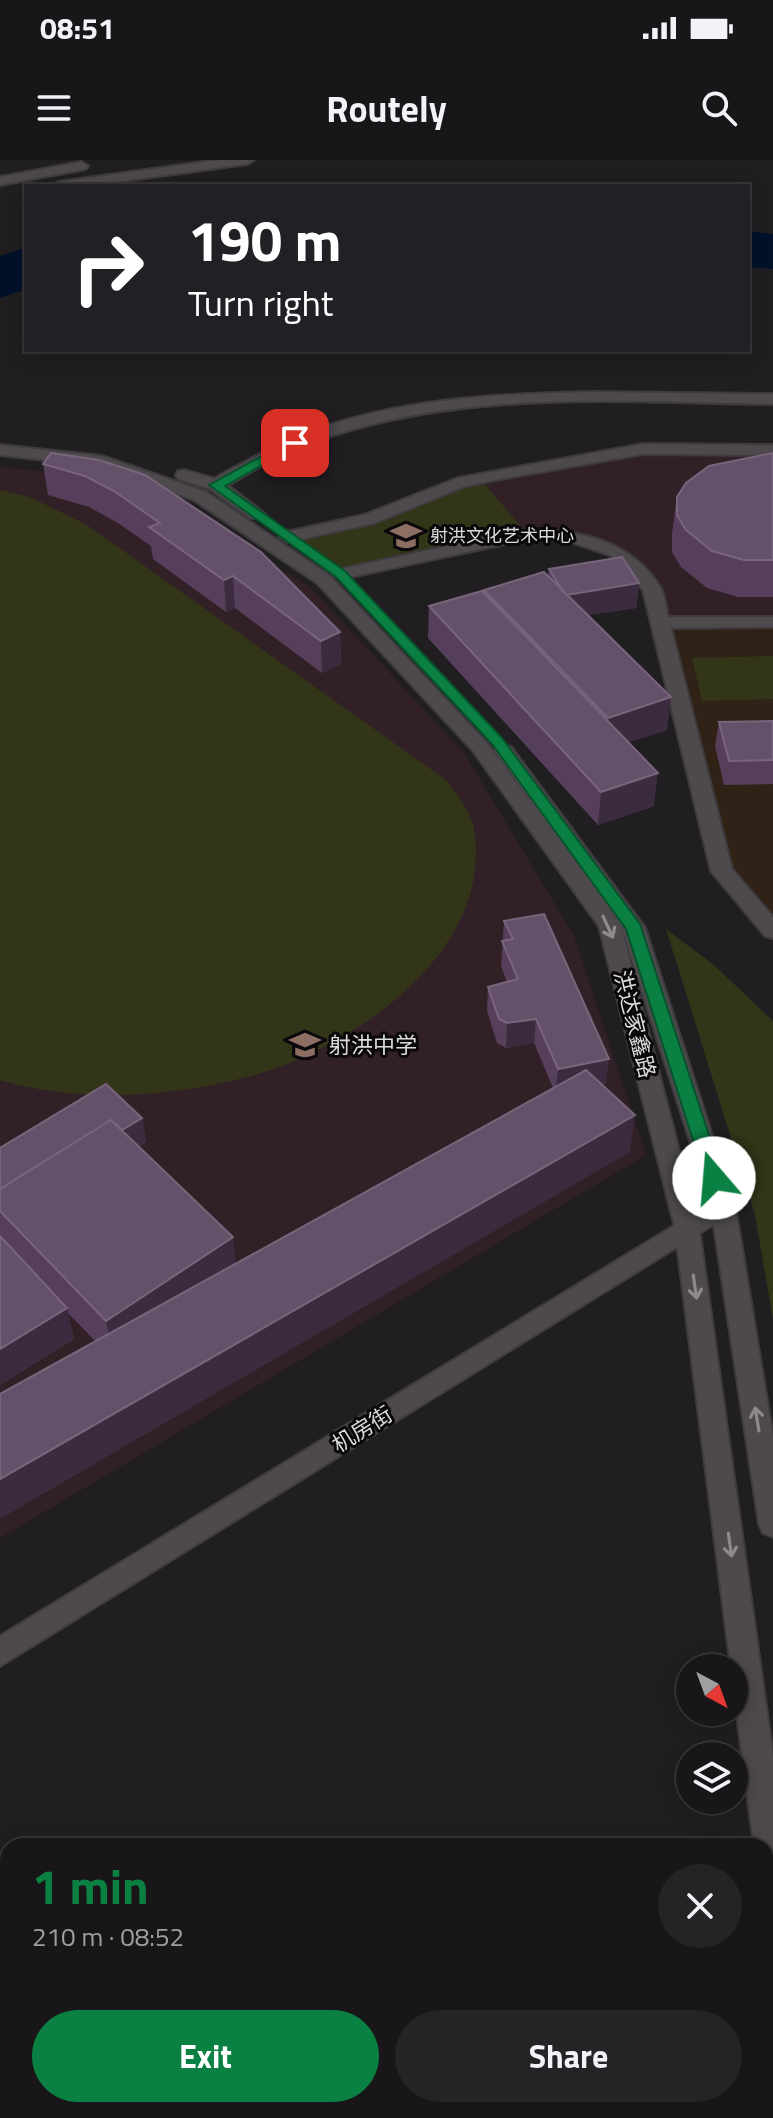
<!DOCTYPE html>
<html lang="en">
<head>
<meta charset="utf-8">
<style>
  :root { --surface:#191619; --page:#262326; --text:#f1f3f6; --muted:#9f9fa2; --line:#373538; --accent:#0b8043 }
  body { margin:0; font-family:"Titillium Web","Noto Sans SC",sans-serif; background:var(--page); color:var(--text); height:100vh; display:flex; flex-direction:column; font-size:30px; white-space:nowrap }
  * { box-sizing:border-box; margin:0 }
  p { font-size:26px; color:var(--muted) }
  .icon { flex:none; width:44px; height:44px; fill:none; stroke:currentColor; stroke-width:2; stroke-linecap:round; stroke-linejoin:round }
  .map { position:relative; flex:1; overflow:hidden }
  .side { position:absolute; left:0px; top:1678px; width:774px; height:280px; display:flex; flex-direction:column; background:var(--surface); border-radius:24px 24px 0 0; box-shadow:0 4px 20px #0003,0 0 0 2px var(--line) }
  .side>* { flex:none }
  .guide { position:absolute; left:24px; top:24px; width:726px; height:168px; border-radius:0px; box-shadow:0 4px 20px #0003,0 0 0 2px var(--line); background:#202124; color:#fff; overflow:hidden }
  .needle { width:52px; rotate:139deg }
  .tools { position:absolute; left:676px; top:1494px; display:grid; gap:16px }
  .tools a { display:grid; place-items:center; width:72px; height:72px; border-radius:50%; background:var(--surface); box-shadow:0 4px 20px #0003,0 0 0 2px var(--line); font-size:40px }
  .pin { position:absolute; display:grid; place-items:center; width:68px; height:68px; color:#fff; margin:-34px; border-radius:16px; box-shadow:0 4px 12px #0006 }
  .me { position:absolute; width:88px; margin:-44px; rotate:342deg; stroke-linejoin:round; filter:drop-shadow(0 0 6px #0008) }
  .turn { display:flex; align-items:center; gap:28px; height:168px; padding:0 32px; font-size:36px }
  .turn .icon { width:104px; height:104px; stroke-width:2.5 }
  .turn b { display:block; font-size:56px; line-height:68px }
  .round { display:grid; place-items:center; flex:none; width:84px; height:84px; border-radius:42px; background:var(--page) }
  .overview { display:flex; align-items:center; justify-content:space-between; height:136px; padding:0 32px }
  h1 { font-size:48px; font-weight:700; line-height:60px; color:var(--accent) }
  .action { display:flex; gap:16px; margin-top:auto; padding:16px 32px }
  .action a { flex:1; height:92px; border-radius:48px; background:var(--accent); color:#fff; font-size:32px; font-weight:700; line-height:92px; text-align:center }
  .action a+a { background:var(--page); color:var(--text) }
  .status { display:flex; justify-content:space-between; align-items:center; height:56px; padding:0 40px; background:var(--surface); direction:ltr }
  .status svg { height:22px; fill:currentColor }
  header { display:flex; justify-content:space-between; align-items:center; height:104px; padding:0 32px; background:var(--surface); font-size:36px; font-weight:700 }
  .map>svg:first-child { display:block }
  .commercial { fill:#312218 }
  .education { fill:#322027 }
  .green { fill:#323518 }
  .water { fill:#00112a }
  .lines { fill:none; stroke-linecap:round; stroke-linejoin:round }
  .lane-casing { stroke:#3d3b3e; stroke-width:4 }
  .street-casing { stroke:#3d3b3e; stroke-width:4 }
  .secondary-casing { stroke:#3d3b3e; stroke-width:4 }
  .lane { fill:#4d494d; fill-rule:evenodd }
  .street { fill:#4d494d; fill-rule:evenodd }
  .secondary { fill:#4d494d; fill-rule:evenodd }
  .wall { fill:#563f5b }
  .shaded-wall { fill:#3b2b3e }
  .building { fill:#655069; stroke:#78657b; stroke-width:2 }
  .oneway { stroke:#8e8b8e }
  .route { fill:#0b8043; stroke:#07532c; stroke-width:2 }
  .labels { text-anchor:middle; stroke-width:6; stroke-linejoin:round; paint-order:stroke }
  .far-poi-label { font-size:18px; fill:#dddbde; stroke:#0a080a; text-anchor:start }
  .street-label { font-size:22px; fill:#dddbde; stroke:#0a080a }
  .poi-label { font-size:22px; fill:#dddbde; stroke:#0a080a; text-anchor:start }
</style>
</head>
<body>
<div class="status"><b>08:51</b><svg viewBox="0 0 49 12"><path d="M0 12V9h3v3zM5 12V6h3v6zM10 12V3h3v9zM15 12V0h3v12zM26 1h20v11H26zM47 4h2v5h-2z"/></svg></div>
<header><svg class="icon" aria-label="menu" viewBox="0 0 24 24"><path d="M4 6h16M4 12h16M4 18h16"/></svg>Routely<svg class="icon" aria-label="search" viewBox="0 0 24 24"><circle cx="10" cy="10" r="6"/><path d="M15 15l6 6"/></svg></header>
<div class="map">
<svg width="773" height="1958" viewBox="0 0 773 1958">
  <rect width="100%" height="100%" fill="#211e21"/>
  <path class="commercial" d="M773,462V771L722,711L660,463Z"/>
  <path class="education" d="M643,289L773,290V462L660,463L652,429L616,391L567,375L369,359L458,323Z
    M0,307L83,315L172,343L310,427L464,593L574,776L646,995L0,1378Z"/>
  <path class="green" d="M479,318L528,374L341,414L288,377L369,359Z
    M0,330L30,337L87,365L446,620C456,633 466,645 472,661C477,676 476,693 475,709C465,810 342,892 251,916C171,937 80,944 0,920Z
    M773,496V539L702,541L692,498Z
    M666,769L714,805L773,861V1159L755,1055Z"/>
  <path class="water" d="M748,71L773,74V109L748,107Z
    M26,87V129L0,138V96Z"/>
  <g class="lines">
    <defs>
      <path id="lane" d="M643,284L773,285V295L643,294L495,320L463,327L375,363L288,382L279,377L282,373L364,355L458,318Z
        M528,369C578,370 631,380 660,427C665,435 666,448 668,457H773V467L671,468L732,709L773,757V778L765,776L711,711L643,430L610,395L565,380L528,379L341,419L332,414L341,409Z"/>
      <path id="street" d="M593,232L773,234V244C616,242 452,228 303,286C274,296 248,314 222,329H210L208,325C218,314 236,307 249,300C353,241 476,234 593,232Z
        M723,1036L732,1039L735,1046L732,1053L0,1506V1476Z"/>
      <path id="secondary" d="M218,0H254L247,4L87,26H51L58,22Z
        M81,2L88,6L86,9L0,25V17Z
        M0,285L102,296L206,332L329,415L487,583L549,667L494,591L497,587H511L645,768L735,1046L773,1277V1377L763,1373L759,1364L711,1046L621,766L699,1068L773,1596V1727L766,1724V1686H754L734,1532V1508H731L675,1068L599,766L473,591L317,423L194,340L99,306L0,295Z
        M184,310L222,321L265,354L262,358H250L210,329L178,319L176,315L178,311Z"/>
    </defs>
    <use href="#lane" class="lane-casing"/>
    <use href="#street" class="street-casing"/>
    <use href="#secondary" class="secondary-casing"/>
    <use href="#lane" class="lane"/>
    <use href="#street" class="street"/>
    <use href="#secondary" class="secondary"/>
  </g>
  <path class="wall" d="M773,293V437H738L707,428L681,407L672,392V373L677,337Z
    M99,300L340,472L341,504L322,513L235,448L226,452L153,399L151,386L118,363L89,347L48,335L43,304Z
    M549,409L639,423L636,448L588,455L667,570L629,582L654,646L598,665L428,478L429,446L484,433V430L548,417Z
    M773,561V624L724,625L715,586L719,562Z
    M504,761L606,923L602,924L630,992L95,1181L68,1153L74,1179L0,1225V988L142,958L146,982L139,987L236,1103L553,928L534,883L506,888L497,883L487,851L488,827L507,822L501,806Z"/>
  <path class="shaded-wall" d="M233,416L235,448L226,452L224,420Z
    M639,423L636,448L563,459L565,435Z
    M340,472L341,504L322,513L321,481Z
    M671,537L667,570L605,590L608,558Z
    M658,613L654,646L598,665L601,632Z
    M536,859L534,883L506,888L507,863Z
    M609,899L606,923L555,933L558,909Z
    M635,955L630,992L0,1359V1319Z
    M142,958L146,982L13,1064L0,1045Z
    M233,1077L237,1118L114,1201L106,1161Z
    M67,1148L74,1179L0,1225V1189Z"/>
  <path class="building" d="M51,293L99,300L145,315L261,392L340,472L321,481L233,416L224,420L149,367L160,363L114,331L85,316L43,304Z
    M773,293V400H744L712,391L686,370L677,355V337L686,323L709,306Z
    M622,397L639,423L567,435L562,430L549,409Z
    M544,412L671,537L608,558L484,430Z
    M482,431L658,613L601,632L429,446Z
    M773,561V600L729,601L719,562Z
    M544,754L609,899L558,909L536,859L507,863L499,859L488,827L518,819L502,781L513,779L504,761Z
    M586,910L635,955L0,1319V1234Z
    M106,924L142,958L122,970L111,960L0,1029V988Z
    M111,960L233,1077L106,1161L0,1051V1029Z
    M0,1076L67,1148L0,1189Z"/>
  <defs><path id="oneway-shaft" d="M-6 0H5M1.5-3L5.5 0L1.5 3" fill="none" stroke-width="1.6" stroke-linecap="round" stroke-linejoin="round" transform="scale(2)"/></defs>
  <g class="oneway">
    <use href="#oneway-shaft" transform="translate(608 767) rotate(65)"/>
    <use href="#oneway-shaft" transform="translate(695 1127) rotate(82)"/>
    <use href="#oneway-shaft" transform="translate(757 1259) rotate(-99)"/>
    <use href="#oneway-shaft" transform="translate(730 1385) rotate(82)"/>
  </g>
  <path class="route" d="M291,280L302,283L225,326L345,411L502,578L640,764L723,1018L721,1023L714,1026L705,1018L626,769L492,584L336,417L209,325Z"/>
  <defs>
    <symbol id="school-bare" viewBox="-9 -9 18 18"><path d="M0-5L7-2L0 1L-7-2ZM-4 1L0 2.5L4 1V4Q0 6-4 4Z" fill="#8d6e63" stroke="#0a080a" stroke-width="2.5" paint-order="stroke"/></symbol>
  </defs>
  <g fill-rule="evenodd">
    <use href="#school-bare" x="384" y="354" width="44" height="44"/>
    <use href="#school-bare" x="283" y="863" width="44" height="44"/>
  </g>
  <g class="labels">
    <g class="far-poi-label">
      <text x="430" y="382">射洪文化艺术中心</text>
    </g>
    <g class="street-label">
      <text transform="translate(635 864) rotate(76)" y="8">洪达家鑫路</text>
      <text transform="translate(362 1269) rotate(-32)" y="8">机房街</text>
    </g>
    <g class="poi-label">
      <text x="329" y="893">射洪中学</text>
    </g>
  </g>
</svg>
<div class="tools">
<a><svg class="needle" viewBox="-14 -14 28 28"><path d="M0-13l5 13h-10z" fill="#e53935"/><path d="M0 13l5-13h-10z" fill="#9f9fa2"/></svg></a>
<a><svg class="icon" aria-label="layers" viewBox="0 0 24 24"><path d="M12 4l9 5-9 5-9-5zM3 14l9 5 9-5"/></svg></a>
</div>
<div class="pin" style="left:295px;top:283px;background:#d93025"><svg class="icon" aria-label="arrive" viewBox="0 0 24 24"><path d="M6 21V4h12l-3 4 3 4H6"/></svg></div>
<svg class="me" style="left:714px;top:1018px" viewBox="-20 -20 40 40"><circle r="19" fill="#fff"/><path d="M0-13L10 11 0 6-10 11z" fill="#0b8043"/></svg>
<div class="guide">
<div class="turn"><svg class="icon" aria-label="right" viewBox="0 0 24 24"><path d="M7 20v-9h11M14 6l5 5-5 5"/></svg><div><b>190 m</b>Turn right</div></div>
</div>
<section class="side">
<div class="overview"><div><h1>1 min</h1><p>210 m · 08:52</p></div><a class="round"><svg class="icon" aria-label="close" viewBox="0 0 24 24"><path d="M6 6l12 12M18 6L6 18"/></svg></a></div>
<div class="action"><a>Exit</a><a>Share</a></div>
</section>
</div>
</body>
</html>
